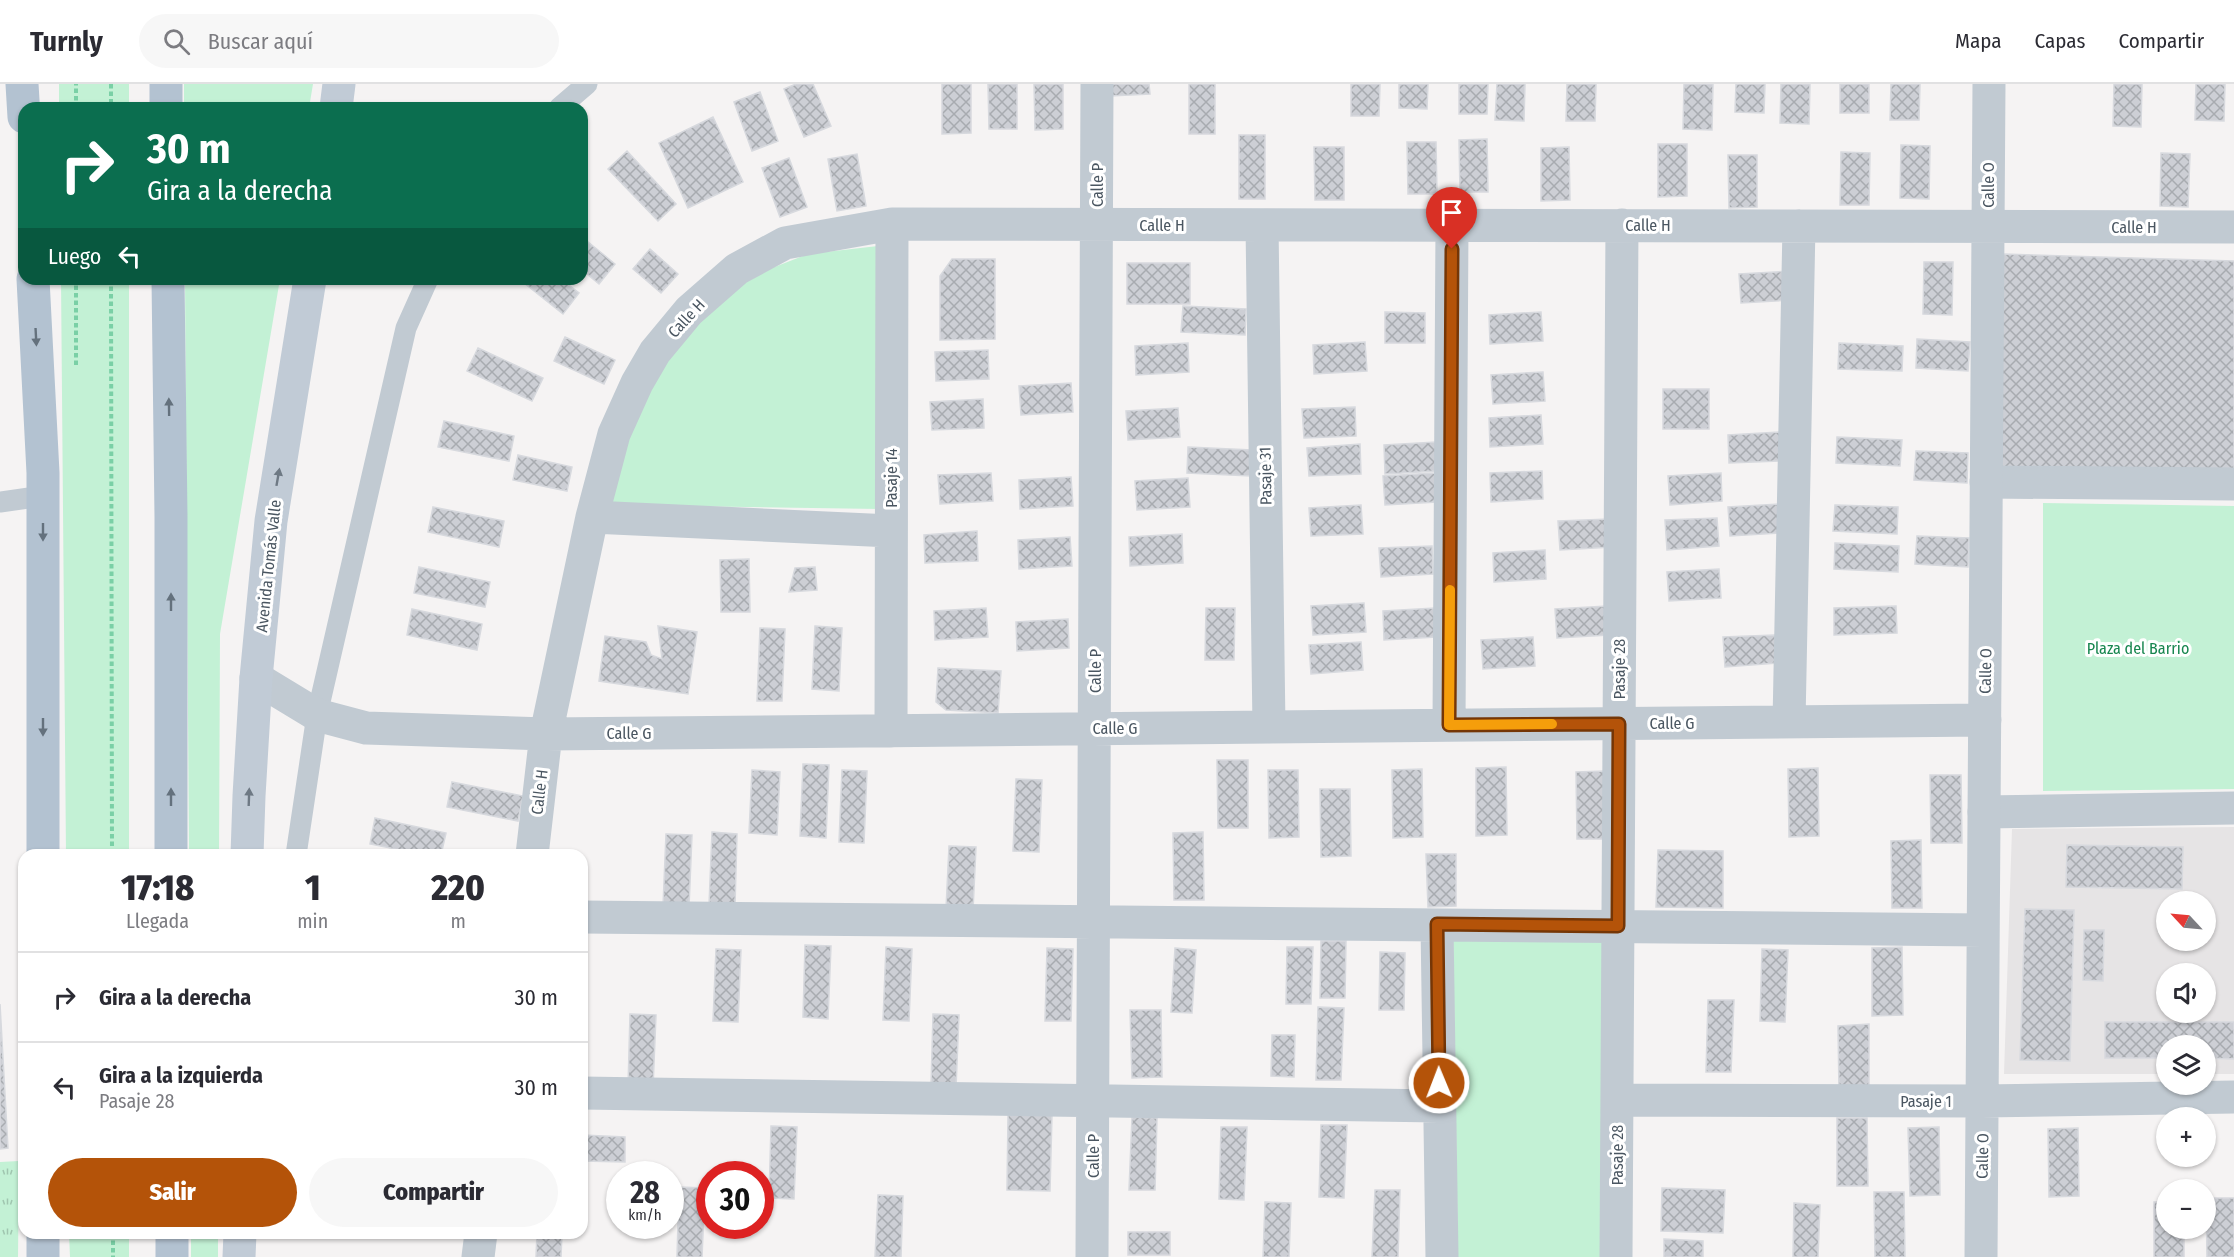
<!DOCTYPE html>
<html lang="es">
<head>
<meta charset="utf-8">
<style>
  :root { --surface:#fff; --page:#f7f7f7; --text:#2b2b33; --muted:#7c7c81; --line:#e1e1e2; --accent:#b45309 }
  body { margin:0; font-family:"Fira Sans Condensed",sans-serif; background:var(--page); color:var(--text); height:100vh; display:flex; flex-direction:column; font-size:22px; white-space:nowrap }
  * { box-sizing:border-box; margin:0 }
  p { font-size:20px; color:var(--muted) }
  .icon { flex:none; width:33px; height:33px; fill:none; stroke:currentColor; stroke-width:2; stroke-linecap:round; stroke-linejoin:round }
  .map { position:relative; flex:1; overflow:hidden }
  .details { position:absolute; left:18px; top:765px; width:570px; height:390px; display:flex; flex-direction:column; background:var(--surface); border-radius:18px; box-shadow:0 2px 4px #0004 }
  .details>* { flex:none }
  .hud { position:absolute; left:18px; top:18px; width:570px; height:183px; border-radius:18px; box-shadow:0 2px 4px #0004; background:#0b6e4f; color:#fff; overflow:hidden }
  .needle { width:39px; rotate:296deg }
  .buttons { position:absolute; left:2156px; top:807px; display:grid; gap:12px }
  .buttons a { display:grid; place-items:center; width:60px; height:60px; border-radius:50%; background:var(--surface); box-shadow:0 2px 4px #0004; font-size:30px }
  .speed { position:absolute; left:606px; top:1077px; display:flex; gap:12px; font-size:30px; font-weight:700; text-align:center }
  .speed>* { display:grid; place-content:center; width:78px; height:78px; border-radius:50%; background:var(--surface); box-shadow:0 2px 4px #0004; line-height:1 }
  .speed small { font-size:15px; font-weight:400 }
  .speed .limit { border:9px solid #d22; background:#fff; color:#111 }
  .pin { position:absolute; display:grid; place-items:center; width:51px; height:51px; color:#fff; margin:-62px -26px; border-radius:50% 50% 50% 0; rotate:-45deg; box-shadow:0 0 6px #0007 }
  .pin .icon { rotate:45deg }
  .me { position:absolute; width:66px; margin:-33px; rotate:359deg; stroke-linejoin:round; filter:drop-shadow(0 0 4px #0008) }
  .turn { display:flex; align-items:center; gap:21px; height:126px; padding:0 30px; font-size:27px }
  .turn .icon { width:78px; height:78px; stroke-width:2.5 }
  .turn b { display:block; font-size:42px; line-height:51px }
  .then { display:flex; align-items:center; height:57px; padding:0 30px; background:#0003; gap:12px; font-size:22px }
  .eta { display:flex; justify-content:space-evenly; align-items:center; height:102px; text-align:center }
  .eta b { font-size:36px; font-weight:800; line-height:42px }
  .button { display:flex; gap:12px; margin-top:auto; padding:12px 30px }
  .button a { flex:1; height:69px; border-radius:36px; background:var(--accent); color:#fff; font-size:24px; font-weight:800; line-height:69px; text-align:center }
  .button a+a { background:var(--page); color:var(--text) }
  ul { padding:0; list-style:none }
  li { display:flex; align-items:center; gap:18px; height:90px; padding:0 30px; border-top:2px solid var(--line) }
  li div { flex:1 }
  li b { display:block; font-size:22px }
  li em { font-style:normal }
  header { display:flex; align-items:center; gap:36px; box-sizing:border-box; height:84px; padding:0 30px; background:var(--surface); border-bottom:2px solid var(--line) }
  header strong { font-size:28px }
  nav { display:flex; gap:33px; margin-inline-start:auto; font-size:21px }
  .search { width:420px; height:54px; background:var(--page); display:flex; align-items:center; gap:15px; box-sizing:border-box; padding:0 21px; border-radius:33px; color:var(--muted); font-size:22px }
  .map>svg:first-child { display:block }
  .education { fill:#e6e4e5; fill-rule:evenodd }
  .grass { fill:url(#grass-tufts) }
  .green { fill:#c3f1d5 }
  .building { fill:url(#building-cross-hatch); stroke:#d7d9de; stroke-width:1.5 }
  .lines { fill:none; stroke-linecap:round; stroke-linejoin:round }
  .path { stroke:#7ad0a6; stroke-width:4; stroke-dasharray:4.5 3; stroke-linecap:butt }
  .service { stroke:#c1cad2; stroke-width:21 }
  .pedestrian { stroke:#c1cad2; stroke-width:33 }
  .minor { stroke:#c1cad2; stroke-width:33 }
  .secondary { stroke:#c1cbd6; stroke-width:33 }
  .primary { stroke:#b3c2d1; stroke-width:33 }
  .oneway { fill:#64717d }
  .oneway2 { fill:#6e7984 }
  .route-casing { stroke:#753606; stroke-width:15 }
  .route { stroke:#b45309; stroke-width:10 }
  .slow { stroke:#f59e0b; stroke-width:10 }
  .labels { text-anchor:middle; stroke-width:6; stroke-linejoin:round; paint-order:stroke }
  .street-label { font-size:16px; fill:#4a5661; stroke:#fff }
  .park-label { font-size:16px; fill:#17864f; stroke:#fff }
</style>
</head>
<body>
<header>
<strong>Turnly</strong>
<div class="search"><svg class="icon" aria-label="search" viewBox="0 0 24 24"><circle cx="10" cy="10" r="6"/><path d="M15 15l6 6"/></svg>Buscar aquí</div>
<nav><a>Mapa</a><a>Capas</a><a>Compartir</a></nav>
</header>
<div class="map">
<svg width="2234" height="1173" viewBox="0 0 2234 1173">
  <defs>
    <pattern id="grass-tufts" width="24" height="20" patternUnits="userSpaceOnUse" patternTransform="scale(1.5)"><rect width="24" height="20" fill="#c3f1d5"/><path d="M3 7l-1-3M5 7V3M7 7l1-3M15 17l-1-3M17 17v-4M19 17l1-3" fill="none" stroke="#a0c6b0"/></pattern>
    <pattern id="building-cross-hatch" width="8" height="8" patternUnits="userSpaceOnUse" patternTransform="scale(1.5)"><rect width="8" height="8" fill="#cdcfd5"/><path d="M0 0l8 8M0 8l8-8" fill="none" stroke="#a8abb0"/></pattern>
  </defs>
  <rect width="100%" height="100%" fill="#f5f3f3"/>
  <path class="education" d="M2234,743V990H2205V962H2166V990H2004L2012,745ZM2166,818H2205V856H2166ZM2166,890H2205V928H2166Z"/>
  <path class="grass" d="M19,1077L18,1173H0V1078Z"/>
  <path class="green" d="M59,0H129V24H59Z
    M184,0H313L309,24H184Z
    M878,162L880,425L608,421L623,347L666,267L732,206L772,184L808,170Z
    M61,195H129V771H66Z
    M185,195H280L220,550L219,771H189Z
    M2043,419L2234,422V705L2043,707Z
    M1610,846L1615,1173H1458L1453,849Z
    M69,1149H129V1173H70Z
    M191,1149H218V1173H191Z"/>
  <path class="building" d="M796,0H813L831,42L804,53L784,5Z
    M942,0H971V49L942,50Z
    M988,0H1017V45H989Z
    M1034,0H1063V45L1035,46Z
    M1109,0H1149L1150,10L1110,12Z
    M1189,0H1215V50H1189Z
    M1351,0H1380L1379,32H1351Z
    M1399,0H1428L1427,25L1399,24Z
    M1459,0H1488L1487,30H1459Z
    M1497,0H1525L1524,37L1495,36Z
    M1567,0H1596L1595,37H1566Z
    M1684,0H1713L1712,46L1683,45Z
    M1736,0H1765L1764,29L1735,28Z
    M1781,0H1810L1809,40L1780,39Z
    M1840,0H1869V29H1840Z
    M1891,0H1920L1919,36H1890Z
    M2114,0H2142L2141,43L2113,42Z
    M2196,0H2225L2224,37L2195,36Z
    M760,8L778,57L752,67L734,18Z
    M713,33L743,98L688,124L659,59Z
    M1239,51H1265V115H1239Z
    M1487,55L1488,108H1460L1459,56Z
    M1407,58H1436L1437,110H1408Z
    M1658,60H1687V112L1658,113Z
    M1901,61L1930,62L1929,115L1900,114Z
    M1314,63H1344V116H1315Z
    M1569,63L1570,116L1541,117V64Z
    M627,67L676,120L658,137L608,85Z
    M1841,68L1870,69L1869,121H1840Z
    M2161,69L2190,70L2188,123L2160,122Z
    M857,70L866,122L837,127L828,75Z
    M1728,71H1757V123L1729,124Z
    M789,74L807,123L780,133L762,84Z
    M582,153L615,180L599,200L582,186Z
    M650,165L678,190L661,209L633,185Z
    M2002,170L2234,177V390L2001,387Z
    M952,175H995V255L940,256V192Z
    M1924,178H1953L1952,231L1923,230Z
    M1127,179H1190V220H1127Z
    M1792,187L1793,216L1741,219L1739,190Z
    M519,195H561L579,209L563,230Z
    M1183,222L1246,225L1245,251L1181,248Z
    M1385,228L1425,229V259H1385Z
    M1541,228L1543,257L1490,260L1489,231Z
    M565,253L615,276L604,300L554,277Z
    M1917,255L1970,258L1968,287L1916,284Z
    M1365,258L1367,287L1314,290L1313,261Z
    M1188,259L1189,288L1136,291L1135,262Z
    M1839,259L1903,262L1902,287L1838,285Z
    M478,264L543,294L532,317L467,287Z
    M988,266L989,295L936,297L935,268Z
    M1543,288L1545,317L1493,320L1491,291Z
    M1071,299L1073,328L1021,331L1019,302Z
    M1663,305H1709V345H1663Z
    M983,315L984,344L932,346L930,318Z
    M1355,323L1356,352L1304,354L1302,325Z
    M1178,324L1180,353L1128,356L1126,327Z
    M1541,331L1543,360L1490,363L1489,334Z
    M444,337L514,352L509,377L438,363Z
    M1780,348L1782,377L1729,379L1728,351Z
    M1837,353L1902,356L1900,382L1836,379Z
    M1436,358L1437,387L1385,390L1384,361Z
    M1360,360L1361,390L1309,392L1307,364Z
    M1188,363L1252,366L1251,392L1187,389Z
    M1916,367L1968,369L1967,399L1914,396Z
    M518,371L572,383L567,407L513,396Z
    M1542,387L1543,415L1491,418L1490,389Z
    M991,389L993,417L940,420L938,391Z
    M1435,389L1437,418L1385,421L1383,392Z
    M1721,389L1722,417L1670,421L1668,392Z
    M1071,393L1073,422L1020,425L1019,396Z
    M1188,394L1190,423L1137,426L1135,397Z
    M1780,420L1782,449L1730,452L1728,423Z
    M1361,421L1363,450L1311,452L1309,424Z
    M1835,421L1898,423L1897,450L1833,447Z
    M433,423L504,437L499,463L428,448Z
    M1717,434L1719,462L1667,466L1665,436Z
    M1610,435L1612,463L1560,466L1558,437Z
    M977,447L978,477L925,479L924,451Z
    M1182,450L1183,479L1130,482L1129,453Z
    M1917,452L1969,454L1968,483L1915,480Z
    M1070,453L1072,482L1019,485L1018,456Z
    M1835,459L1899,462L1898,488L1834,485Z
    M1432,462L1433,490L1381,493L1379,464Z
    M1545,466L1546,495L1494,498L1493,469Z
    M749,475L750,528H721L720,476Z
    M419,483L490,498L485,523L414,509Z
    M815,483L817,506L789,508L795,484Z
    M1719,485L1721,514L1669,517L1667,488Z
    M1364,519L1366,548L1313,551L1311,522Z
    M1607,522L1609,551L1557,554L1555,525Z
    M1896,522L1897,549L1834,551V524Z
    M986,524L988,553L935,556L934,527Z
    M1206,524H1235L1234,576H1205Z
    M1435,524L1436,553L1384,556L1383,527Z
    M412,525L482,540L477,566L407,551Z
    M1068,535L1069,564L1017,567L1016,538Z
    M658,542L697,548L688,610L599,597L605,552L646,558L651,571L662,575Z
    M815,542L842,544L839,607L812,605Z
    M760,544L785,545L782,617H757Z
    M1775,551L1777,579L1725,583L1723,553Z
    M1533,553L1535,582L1483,585L1481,556Z
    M1361,558L1363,586L1311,590L1309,561Z
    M938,584L1001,587L998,629L946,626L936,618Z
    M1217,676H1248V744H1218Z
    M803,680L829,681L826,754L800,752Z
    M1506,683L1507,751L1476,752V684Z
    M1818,684L1819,752L1789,753L1788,685Z
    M1422,685L1423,753L1393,754L1392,686Z
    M752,686L780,688L777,751L749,749Z
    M842,686L867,687L864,759L839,758Z
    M1268,686H1298L1299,753L1269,754Z
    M1606,687L1607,755H1577L1576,688Z
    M1930,691H1961L1962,759H1931Z
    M1016,695L1042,696L1039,768L1013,767Z
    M452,698L523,712L518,737L447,723Z
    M1320,705H1350L1351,772L1321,773Z
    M375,734L446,749L441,771H426L370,760Z
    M712,748L737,750L735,822L709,821Z
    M1203,748L1204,816H1174L1173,749Z
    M666,750L692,751L689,823L663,822Z
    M1921,756L1922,824H1892L1891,757Z
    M2067,761L2183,763L2182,805L2066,803Z
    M949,762L976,763L973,826L946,825Z
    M1658,766L1723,767V824L1656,823Z
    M1426,770H1456V822L1428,823Z
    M2025,825L2074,826L2070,977L2020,976Z
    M2084,846H2104L2103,897L2083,896Z
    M1321,857H1346L1345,914H1320Z
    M805,861L831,862L828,935L803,933Z
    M886,863L912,865L909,937L883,936Z
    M1287,863H1313L1311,920H1286Z
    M1902,863L1903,931L1872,932V864Z
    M1047,864L1073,865L1071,937H1045Z
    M1175,864L1196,866L1192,929L1171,928Z
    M716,865L741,866L738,938L713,937Z
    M1762,865L1788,866L1785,938L1760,937Z
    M1380,868L1405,869L1404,926H1379Z
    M1708,916H1734L1731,988H1706Z
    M0,920L8,1064L0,1065Z
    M1318,923L1344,924L1341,996H1316Z
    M1130,926H1161L1162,993L1132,994Z
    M630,930L656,931L653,1004L628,1003Z
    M933,930L959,931L956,1004L931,1002Z
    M2105,938H2234V975L2205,974V962H2166V974H2105Z
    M1869,940V1009H1839L1838,942Z
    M1272,951H1295L1294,993L1271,992Z
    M1008,1031H1052L1050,1107L1007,1106Z
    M1132,1033L1157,1034L1155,1106H1129Z
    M1837,1034H1867L1868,1102H1837Z
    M1321,1041H1347L1344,1114L1319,1113Z
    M771,1042L797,1043L794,1115L769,1114Z
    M1221,1043H1247L1244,1116L1219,1115Z
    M1939,1043L1940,1111L1910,1112L1908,1044Z
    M2078,1044L2079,1112L2049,1113L2048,1045Z
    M582,1051L625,1053V1078L582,1077Z
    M679,1103L705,1104L702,1173H677Z
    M1662,1104L1725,1106L1723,1149L1661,1147Z
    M1375,1106H1400L1398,1173H1372Z
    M1874,1108H1904L1905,1173H1875Z
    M878,1111L903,1112L901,1173H875Z
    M2206,1114H2234V1173H2207Z
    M1265,1118L1291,1119L1289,1173H1263Z
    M2154,1118H2166V1144H2184V1173H2154Z
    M1794,1119L1820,1121L1818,1173H1793Z
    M1128,1148H1170V1171H1128Z
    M537,1149H562L561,1173H536Z
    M1664,1155L1703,1157V1173H1664Z"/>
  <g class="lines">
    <path class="path" d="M111,0V24
      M76,24V0
      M111,195L112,771
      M76,281V195
      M113,1149V1173"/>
    <path class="service" d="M559,24L587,0
      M0,418L43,412
      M296,771L317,631L406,244L428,195"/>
    <path class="pedestrian" d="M1986,398L2234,400
      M1984,728L2234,724"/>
    <path class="minor" d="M1262,141L1269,643
      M592,433L891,447
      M256,594L317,631L366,644L546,650L1985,636
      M1789,638L1799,142
      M1449,641L1452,141
      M891,647L892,140
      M532,771L546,650L592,433L614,350L637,299L655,268L689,227L737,185L785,159L892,140L2234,143
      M582,833L1983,846
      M1437,841L1442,1173
      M582,1009L1439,1022
      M1617,1016L1982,1017L2234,1013
      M478,1173L481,1149
      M1092,1173L1097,0
      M1616,1173L1622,141
      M1981,1173L1989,0"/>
    <path class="secondary" d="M336,24L339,0
      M247,771L249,712L256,594L271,437L310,195
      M239,1173L240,1149"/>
    <path class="primary" d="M22,0L24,33
      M166,0V24
      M33,195L43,389V771
      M168,195L171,433V771
      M172,1149V1173
      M43,1173V1149"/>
  </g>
  <defs><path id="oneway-solid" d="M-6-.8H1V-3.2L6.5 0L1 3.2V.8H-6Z" transform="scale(1.5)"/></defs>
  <g class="oneway">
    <use href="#oneway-solid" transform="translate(36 253) rotate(87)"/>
    <use href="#oneway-solid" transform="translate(169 323) rotate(-91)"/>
    <use href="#oneway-solid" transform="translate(43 448) rotate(90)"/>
    <use href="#oneway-solid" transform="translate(171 518) rotate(-90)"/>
    <use href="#oneway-solid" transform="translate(43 643) rotate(90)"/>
    <use href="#oneway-solid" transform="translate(171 713) rotate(-90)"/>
  </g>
  <g class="oneway2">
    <use href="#oneway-solid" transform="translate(278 393) rotate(-80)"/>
    <use href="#oneway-solid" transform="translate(249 713) rotate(-88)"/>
  </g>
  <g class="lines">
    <defs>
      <path id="route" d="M1439,999L1437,840L1618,842L1619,640L1449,641L1452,165"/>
    </defs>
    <use href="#route" class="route-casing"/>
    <use href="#route" class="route"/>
    <path class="slow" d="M1450,506L1449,641L1552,640"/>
  </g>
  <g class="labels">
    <g class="street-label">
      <text transform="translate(1097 101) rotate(-90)" y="6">Calle P</text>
      <text transform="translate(1988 101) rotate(-90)" y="6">Calle O</text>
      <text x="1162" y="147">Calle H</text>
      <text x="1648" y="147">Calle H</text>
      <text x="2134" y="149">Calle H</text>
      <text transform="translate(686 234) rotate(-47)" y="6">Calle H</text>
      <text transform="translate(1265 392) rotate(-91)" y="6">Pasaje 31</text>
      <text transform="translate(891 394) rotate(-90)" y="6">Pasaje 14</text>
      <text transform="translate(268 482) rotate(-84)" y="6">Avenida Tomás Valle</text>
      <text transform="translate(1619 585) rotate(-90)" y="6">Pasaje 28</text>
      <text transform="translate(1095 587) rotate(-90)" y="6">Calle P</text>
      <text transform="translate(1985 587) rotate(-89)" y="6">Calle O</text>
      <text x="1672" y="645">Calle G</text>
      <text x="1115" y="650">Calle G</text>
      <text x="629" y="655">Calle G</text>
      <text transform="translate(539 708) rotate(-83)" y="6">Calle H</text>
      <text x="1926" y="1023">Pasaje 1</text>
      <text transform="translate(1617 1071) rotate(-90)" y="6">Pasaje 28</text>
      <text transform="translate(1093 1072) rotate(-90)" y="6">Calle P</text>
      <text transform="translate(1982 1072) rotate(-89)" y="6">Calle O</text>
    </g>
    <g class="park-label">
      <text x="2138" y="570">Plaza del Barrio</text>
    </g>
  </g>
</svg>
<div class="buttons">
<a><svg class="needle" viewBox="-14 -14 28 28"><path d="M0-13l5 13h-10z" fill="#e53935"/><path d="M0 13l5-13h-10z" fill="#7c7c81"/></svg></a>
<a><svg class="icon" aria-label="sound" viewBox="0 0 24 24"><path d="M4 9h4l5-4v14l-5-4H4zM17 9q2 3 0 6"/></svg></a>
<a><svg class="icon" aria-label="layers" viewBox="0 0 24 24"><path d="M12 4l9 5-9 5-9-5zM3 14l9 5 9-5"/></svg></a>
<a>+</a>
<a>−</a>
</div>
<div class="speed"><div>28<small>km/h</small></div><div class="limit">30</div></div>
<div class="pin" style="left:1452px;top:165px;background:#d93025"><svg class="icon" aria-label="arrive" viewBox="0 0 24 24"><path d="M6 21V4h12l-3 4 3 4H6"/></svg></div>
<svg class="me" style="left:1439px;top:999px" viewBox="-20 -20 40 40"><circle r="17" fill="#b45309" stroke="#fff" stroke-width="3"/><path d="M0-11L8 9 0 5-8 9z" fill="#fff"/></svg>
<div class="hud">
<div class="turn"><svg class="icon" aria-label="right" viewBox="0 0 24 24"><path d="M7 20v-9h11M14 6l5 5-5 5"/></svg><div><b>30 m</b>Gira a la derecha</div></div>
<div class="then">Luego<svg class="icon" aria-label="left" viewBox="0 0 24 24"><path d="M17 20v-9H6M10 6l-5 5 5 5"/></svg></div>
</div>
<section class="details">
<div class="eta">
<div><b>17:18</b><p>Llegada</p></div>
<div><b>1</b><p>min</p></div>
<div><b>220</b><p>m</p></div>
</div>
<ul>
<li><svg class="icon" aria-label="right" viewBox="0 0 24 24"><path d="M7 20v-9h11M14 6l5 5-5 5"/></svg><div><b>Gira a la derecha</b></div><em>30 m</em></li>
<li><svg class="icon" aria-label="left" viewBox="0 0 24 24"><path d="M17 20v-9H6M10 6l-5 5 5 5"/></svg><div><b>Gira a la izquierda</b><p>Pasaje 28</p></div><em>30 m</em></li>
</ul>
<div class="button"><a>Salir</a><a>Compartir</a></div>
</section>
</div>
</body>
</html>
